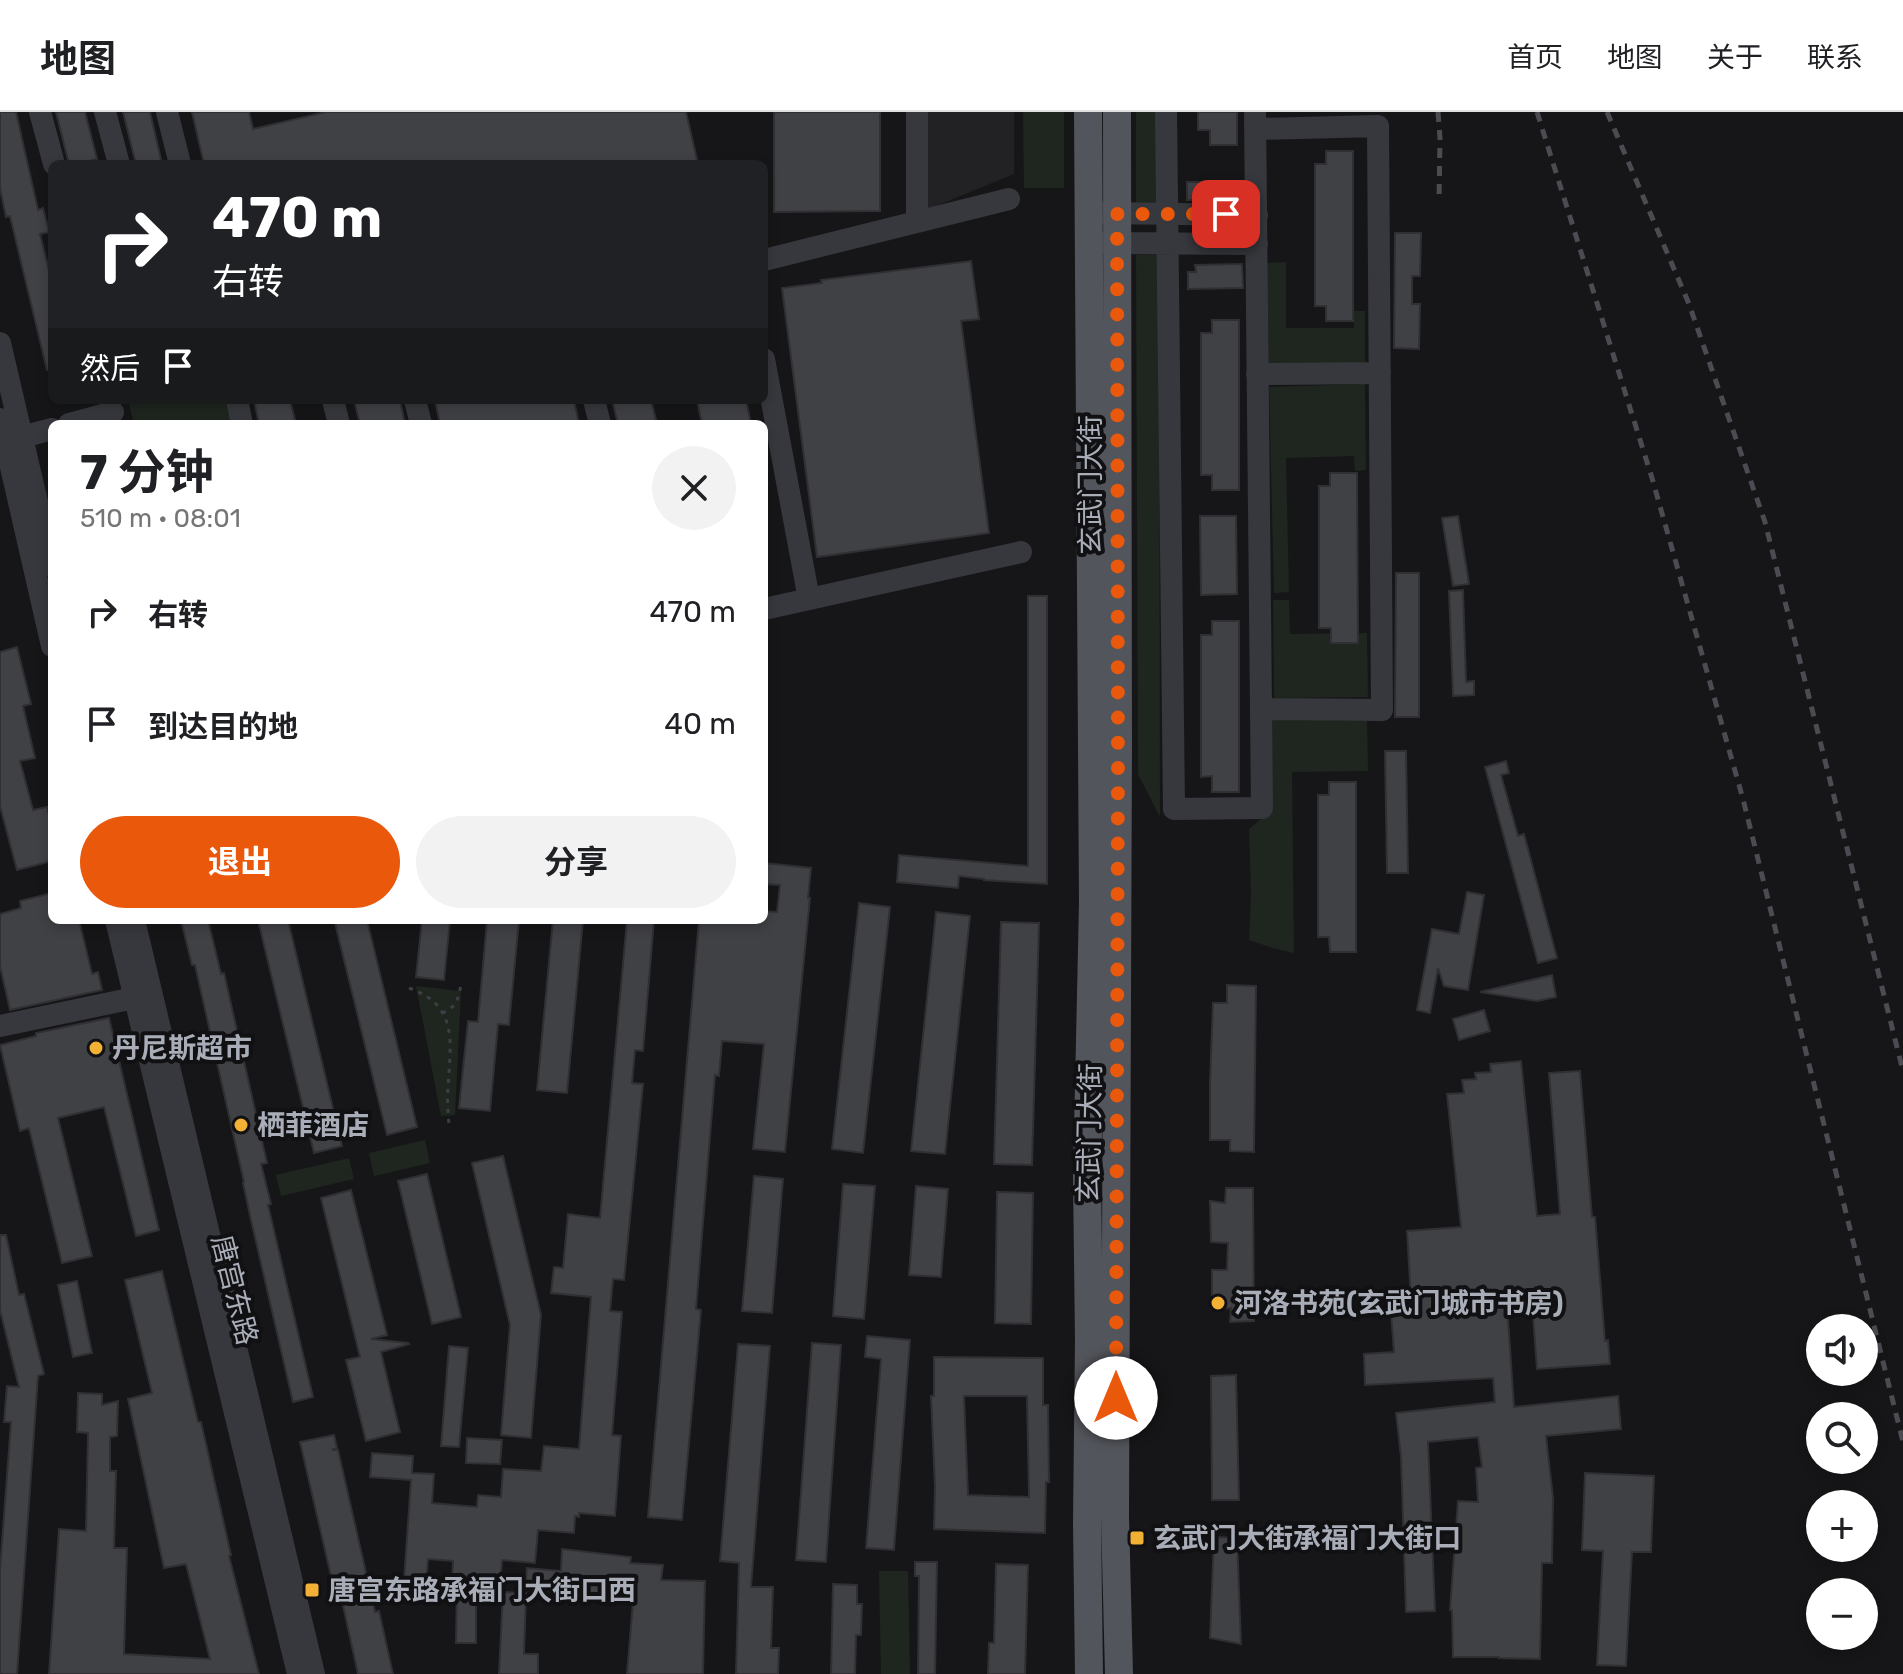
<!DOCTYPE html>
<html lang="zh">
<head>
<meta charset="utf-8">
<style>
  :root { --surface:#fff; --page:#f2f2f2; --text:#202124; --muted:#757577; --line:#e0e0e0; --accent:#ea580c }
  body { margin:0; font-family:Rubik,"Noto Sans SC",sans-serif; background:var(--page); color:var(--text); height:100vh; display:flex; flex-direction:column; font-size:30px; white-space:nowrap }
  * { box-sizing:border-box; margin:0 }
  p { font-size:26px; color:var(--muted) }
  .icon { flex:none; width:44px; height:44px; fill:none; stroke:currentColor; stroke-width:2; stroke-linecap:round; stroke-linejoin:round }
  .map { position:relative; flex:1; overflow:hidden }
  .details { position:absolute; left:48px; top:308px; width:720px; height:504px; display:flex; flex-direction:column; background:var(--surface); border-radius:12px; box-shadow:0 4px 12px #0003 }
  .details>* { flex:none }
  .guide { position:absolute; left:48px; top:48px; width:720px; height:244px; border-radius:12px; box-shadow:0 4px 12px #0003; background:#202124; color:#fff; overflow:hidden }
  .controls { position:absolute; left:1806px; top:1202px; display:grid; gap:16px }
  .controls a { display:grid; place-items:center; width:72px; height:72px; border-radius:50%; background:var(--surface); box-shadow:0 4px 12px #0003; font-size:40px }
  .pin { position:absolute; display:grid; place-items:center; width:68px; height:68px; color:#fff; margin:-34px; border-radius:16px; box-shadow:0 4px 12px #0006 }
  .me { position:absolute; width:88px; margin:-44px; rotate:0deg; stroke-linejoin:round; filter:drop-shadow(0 0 6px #0008) }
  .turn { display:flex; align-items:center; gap:28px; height:168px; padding:0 32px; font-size:36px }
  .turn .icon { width:104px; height:104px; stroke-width:2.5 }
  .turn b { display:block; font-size:56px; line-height:68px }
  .then { display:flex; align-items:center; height:76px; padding:0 32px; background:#0003; gap:16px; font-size:30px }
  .round { display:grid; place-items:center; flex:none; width:84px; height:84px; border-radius:42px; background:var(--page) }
  .headline { display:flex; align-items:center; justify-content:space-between; height:136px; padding:0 32px }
  h1 { font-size:48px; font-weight:700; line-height:60px }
  .action { display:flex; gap:16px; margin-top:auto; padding:16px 32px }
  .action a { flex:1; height:92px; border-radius:48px; background:var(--accent); color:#fff; font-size:32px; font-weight:700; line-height:92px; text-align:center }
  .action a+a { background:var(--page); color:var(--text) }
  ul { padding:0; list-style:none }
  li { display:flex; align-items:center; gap:24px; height:112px; padding:0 32px }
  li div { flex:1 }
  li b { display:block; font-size:30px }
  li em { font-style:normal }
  header { display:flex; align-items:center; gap:48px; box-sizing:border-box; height:112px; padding:0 40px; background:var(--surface); border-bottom:2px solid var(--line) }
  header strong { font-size:38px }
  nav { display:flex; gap:44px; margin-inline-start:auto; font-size:28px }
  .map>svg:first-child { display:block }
  .built { fill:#222225 }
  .green { fill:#1e261f }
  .building { fill:#404145; stroke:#303034; stroke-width:2; fill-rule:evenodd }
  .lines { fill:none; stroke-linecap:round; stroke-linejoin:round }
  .path { stroke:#3d3f44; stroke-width:3; stroke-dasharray:4 6; stroke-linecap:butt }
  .minor { stroke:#37383d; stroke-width:22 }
  .major { stroke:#53555c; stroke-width:28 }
  .rail { stroke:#4a4c52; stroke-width:5; stroke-dasharray:10 8; stroke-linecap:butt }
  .route { stroke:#ea580c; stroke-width:14; stroke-dasharray:0 25.2 }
  .poi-dot { fill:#f2b134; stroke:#111113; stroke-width:3 }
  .labels { text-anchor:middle; stroke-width:8; stroke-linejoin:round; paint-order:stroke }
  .street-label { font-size:28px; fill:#a8adb8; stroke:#111113 }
  .poi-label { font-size:28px; font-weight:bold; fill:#a8adb8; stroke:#111113; text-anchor:start }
</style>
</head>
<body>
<header>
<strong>地图</strong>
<nav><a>首页</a><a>地图</a><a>关于</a><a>联系</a></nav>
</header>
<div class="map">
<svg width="1903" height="1562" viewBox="0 0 1903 1562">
  <rect width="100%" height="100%" fill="#161618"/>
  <path class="built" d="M926,0H1014V62L926,98Z"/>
  <path class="green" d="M1023,0H1064V76H1024Z
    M1136,0H1157L1158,94H1136Z
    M1136,143H1159L1160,705L1138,662Z
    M1286,150V216H1354V199H1365V255L1268,256L1267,151Z
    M1365,272L1366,358L1355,359L1354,344L1286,346L1289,480L1274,481L1269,275Z
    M128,288H228L234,312H134Z
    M1273,488H1289L1290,522L1367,521L1368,585L1274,586Z
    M1270,607L1367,609L1368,659L1292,660L1294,841L1273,836L1249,828L1251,782L1249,717L1267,702Z
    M416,874L461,879L455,1003L441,1004Z
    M425,1028L430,1051L374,1064L369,1041Z
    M349,1046L354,1067L281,1084L276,1063Z
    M879,1459H908L910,1562H881Z"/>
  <path class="building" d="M0,0H16L38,98L43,96L49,120L40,122L52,171V257L47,258L10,104L6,105L0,76Z
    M56,0H85L97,47L78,52H69Z
    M123,0H150L162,52H136Z
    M192,0H249L253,17L326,0H686L698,52H204Z
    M774,0H880V99L774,100Z
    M1198,0H1237V33H1210V18H1198Z
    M1326,39H1353V209H1326V194H1315V52H1326Z
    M1187,70H1241V89L1187,88Z
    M1395,121H1421L1420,164H1412V192H1420L1419,237L1394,236Z
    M971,149L979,207L961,209L989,421L817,445L782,176L822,171L821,168Z
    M1242,152L1243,176L1188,177V160H1196L1195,153Z
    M1212,208H1239V378H1212V363H1201V221H1212Z
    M254,288H290L296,312H259Z
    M354,288H400L405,312H360Z
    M435,288H574L579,312H440Z
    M612,288H651L657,312H618Z
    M697,288H746L751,312H702Z
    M1330,361H1357L1358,531H1331V516H1319V374H1330Z
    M1200,404H1236L1237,482L1201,483Z
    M1458,404L1469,472L1453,474L1442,406Z
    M1396,461H1419V605H1395Z
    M1463,478L1466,570L1474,569V583L1453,584L1449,479Z
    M1028,484H1047V772L984,768V767L959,764L958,776L897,770L899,743L1028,754Z
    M1212,509H1239V680H1212V664L1201,665V523H1212Z
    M17,535L31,592L23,594L35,646L20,649L33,698L47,695L52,714V749L17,758L0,694V540Z
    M1385,639H1406L1408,761H1387Z
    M1506,649L1509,661L1501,663L1518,724L1524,722L1557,846L1538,851L1485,655Z
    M1329,670H1356V840H1330L1329,825H1318V683H1329Z
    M764,751L811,756L808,786H810L785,1040L753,1037L764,932L722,929L719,964L715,963L696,1197L701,1198L682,1408L648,1405L699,808H764V799L777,800L780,773L764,772Z
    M1467,780L1484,783L1468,878L1444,874L1438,856L1430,901L1417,898L1432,817L1459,822Z
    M52,781V808H79L92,862L98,860L102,878L10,898L0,854V802L21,796L20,789Z
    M859,791L890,795L863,1041L832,1037Z
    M936,800L970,804L945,1042L911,1039Z
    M181,808H208L221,862L224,861L267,1051L261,1052L271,1092L268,1093L313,1285L293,1290L251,1108L243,1071L244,1070L195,853H192Z
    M258,808H288L342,1034L314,1041Z
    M346,808H367L417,1015L387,1023L335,811Z
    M422,808H450L444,868L416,865Z
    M487,808H519L509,913L498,912L490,999L459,996L468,909L478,910Z
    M553,808H583L567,981L537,978Z
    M627,808H654L643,939L635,938L632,971L643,972L624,1168L613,1167L610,1199L622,1200L612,1323L621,1324L615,1404L579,1401V1405L575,1404L574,1421L538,1418L535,1451L502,1448L499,1488L476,1487V1531H456L457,1472H452L453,1449L428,1447L425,1484L403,1483L411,1368L370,1365L372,1341L413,1344L412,1361L434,1362L432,1391L477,1395L478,1383L501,1385L503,1357L541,1359L544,1334L579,1337L591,1185L551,1181L554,1155L563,1156L568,1102L600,1106Z
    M1001,810L1039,811L1032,1053L994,1052Z
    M1552,863L1556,885L1537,889L1480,880Z
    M1227,873L1256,874L1254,1040L1230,1039V1028H1210V971L1213,891H1227Z
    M1484,898L1490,919L1459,928L1453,907Z
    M109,906L159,1118L136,1124L104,995L58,1006L92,1144L62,1151L29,1016L20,1019L0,933L36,924V921Z
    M1521,949L1537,1104L1560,1102L1549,961L1580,959L1592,1105H1595L1605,1229L1608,1228L1610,1252L1537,1257L1531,1177L1506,1178L1514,1295L1618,1284L1621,1317L1546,1324L1553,1386L1552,1451H1542L1540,1547L1499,1546V1545H1453L1452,1498H1450L1458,1389L1478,1390L1476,1356L1482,1355L1478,1325L1428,1330L1435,1499L1406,1500L1401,1345L1396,1301L1495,1290L1493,1266L1365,1273L1364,1242L1394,1240L1390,1188L1411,1187L1407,1119L1461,1115L1447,982L1464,981L1462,968L1476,967L1475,961L1491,960L1490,952Z
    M503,1044L541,1203L531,1326L501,1323L510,1213L472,1051Z
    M427,1062L461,1205L432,1212L398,1069Z
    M754,1064L783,1067L772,1201L742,1199Z
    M843,1072L875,1074L864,1207L833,1204Z
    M916,1074L948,1077L941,1165L909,1163Z
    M1226,1076H1253L1254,1209L1230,1210L1231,1196L1212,1197V1158H1227L1228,1131L1211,1130L1210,1089L1225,1091Z
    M351,1078L387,1223L371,1227L408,1231L409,1232L381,1240L400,1320L366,1329L346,1248L360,1245L321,1086Z
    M997,1080L1033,1081L1031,1212L995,1211Z
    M0,1123H6L19,1183L24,1182L44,1262L38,1264L17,1562H0V1458L11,1310H4L7,1274L19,1275L0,1198Z
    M162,1159L198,1310H201L231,1443L229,1444L259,1562H49L59,1417L86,1419L88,1321L77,1320L78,1281L102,1282V1293L118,1289L117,1324L110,1325V1359H116L114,1436H127L124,1542L210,1547L186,1452L164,1456L128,1287L152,1281L125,1168Z
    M77,1169L92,1241L73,1245L58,1173Z
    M867,1224L910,1228L894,1438L866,1436L881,1247L865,1245Z
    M812,1231L841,1233L826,1450L796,1448Z
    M738,1232L770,1234L751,1475H773L771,1536H779L778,1562H736L739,1451L720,1449Z
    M449,1234L468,1236L459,1335L441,1334Z
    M934,1245L1043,1246V1293H1048L1049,1370H1046L1045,1421L934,1417L935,1375L931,1284H934ZM964,1284H1027L1029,1385L968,1383Z
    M1236,1263L1239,1388H1212L1211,1264Z
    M334,1323L337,1336L332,1338H338L375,1500L379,1499L393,1562H358L342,1489L337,1490L300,1330Z
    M467,1326L502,1328L500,1352L466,1351Z
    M1585,1361L1654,1364L1651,1440H1632L1626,1554L1597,1553L1603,1439L1582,1438Z
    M1214,1425L1237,1426L1241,1532L1210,1526Z
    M562,1437L631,1445L630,1451L663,1453L661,1468L705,1469L703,1562H627L633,1490L600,1486L599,1489L583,1487L584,1481L552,1478V1481L525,1478L527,1456L561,1459Z
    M915,1450H937L935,1562H918L919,1464H915Z
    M996,1452L1028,1453L1025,1562H988L989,1531H994Z
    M833,1472L857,1473V1492H862L861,1523H856L855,1562H831Z
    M503,1480L526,1481L524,1542H538V1562H499Z"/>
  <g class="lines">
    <path class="path" d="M409,876C460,894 450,932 448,976C447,988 448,1001 449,1013
      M442,901C457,895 458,887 461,873"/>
    <path class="minor" d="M40,0L54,52
      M105,0L119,52
      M167,0L180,52
      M1166,0L1174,697L1262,696L1255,0
      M1255,17L1378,14L1382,598L1261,597
      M1102,101L1257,103
      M917,110V0
      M1102,131L1257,132
      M764,148L1009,87
      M0,231L52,454
      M764,247L809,487
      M1257,262L1380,261
      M237,288L242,312
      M333,288L339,312
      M415,288L421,312
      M594,288L600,312
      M0,307L52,534
      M69,312L113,300
      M22,325L52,317
      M764,497L1021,440
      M116,808L298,1562
      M134,808L314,1562
      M0,914L134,886"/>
    <path class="major" d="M1088,0L1093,791L1087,1065L1089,1227L1087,1410L1089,1562
      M1117,0L1118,629L1115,1405L1119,1562"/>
    <path class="rail" d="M1438,0L1440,26L1439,89
      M1537,0L1652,366L1743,687L1903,1330
      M1607,0L1689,192L1765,410L1903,959"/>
  </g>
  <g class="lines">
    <path class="route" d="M1116,1286L1118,656L1117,102H1226"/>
  </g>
  <g class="poi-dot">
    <circle cx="96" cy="936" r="8"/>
    <circle cx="241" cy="1013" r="8"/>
    <circle cx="1218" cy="1191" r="8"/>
    <rect x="1129" y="1418" width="16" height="16" rx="4"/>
    <rect x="304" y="1470" width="16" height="16" rx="4"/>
  </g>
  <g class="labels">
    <g class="street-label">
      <text transform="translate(1090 373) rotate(-90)" y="10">玄武门大街</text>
      <text transform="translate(1089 1021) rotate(-89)" y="10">玄武门大街</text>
      <text transform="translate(235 1178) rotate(76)" y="10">唐宫东路</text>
    </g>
    <g class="poi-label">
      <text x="112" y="946">丹尼斯超市</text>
      <text x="257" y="1023">栖菲酒店</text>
      <text x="1234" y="1201">河洛书苑(玄武门城市书房)</text>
      <text x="1153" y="1436">玄武门大街承福门大街口</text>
      <text x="328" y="1488">唐宫东路承福门大街口西</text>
    </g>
  </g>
</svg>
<div class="controls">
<a><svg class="icon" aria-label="sound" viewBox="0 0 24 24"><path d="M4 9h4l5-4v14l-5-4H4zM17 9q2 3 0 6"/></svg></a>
<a><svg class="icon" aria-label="search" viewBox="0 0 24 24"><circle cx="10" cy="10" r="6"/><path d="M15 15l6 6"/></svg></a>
<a>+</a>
<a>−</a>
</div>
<div class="pin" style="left:1226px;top:102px;background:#d93025"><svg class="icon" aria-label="arrive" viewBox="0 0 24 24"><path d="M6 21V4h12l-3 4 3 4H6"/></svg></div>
<svg class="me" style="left:1116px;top:1286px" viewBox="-20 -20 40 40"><circle r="19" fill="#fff"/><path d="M0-13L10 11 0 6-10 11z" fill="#ea580c"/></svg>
<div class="guide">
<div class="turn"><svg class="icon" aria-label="right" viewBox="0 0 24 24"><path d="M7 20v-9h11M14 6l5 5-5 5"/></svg><div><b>470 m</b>右转</div></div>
<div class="then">然后<svg class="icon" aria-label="arrive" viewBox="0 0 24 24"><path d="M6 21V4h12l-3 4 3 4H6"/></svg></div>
</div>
<section class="details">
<div class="headline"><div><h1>7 分钟</h1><p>510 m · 08:01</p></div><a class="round"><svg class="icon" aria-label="close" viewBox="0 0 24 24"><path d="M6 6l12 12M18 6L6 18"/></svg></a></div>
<ul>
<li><svg class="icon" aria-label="right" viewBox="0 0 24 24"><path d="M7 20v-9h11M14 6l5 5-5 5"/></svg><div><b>右转</b></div><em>470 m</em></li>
<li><svg class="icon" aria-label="arrive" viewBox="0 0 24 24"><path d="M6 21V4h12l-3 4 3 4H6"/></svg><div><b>到达目的地</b></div><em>40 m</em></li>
</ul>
<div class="action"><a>退出</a><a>分享</a></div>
</section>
</div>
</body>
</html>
